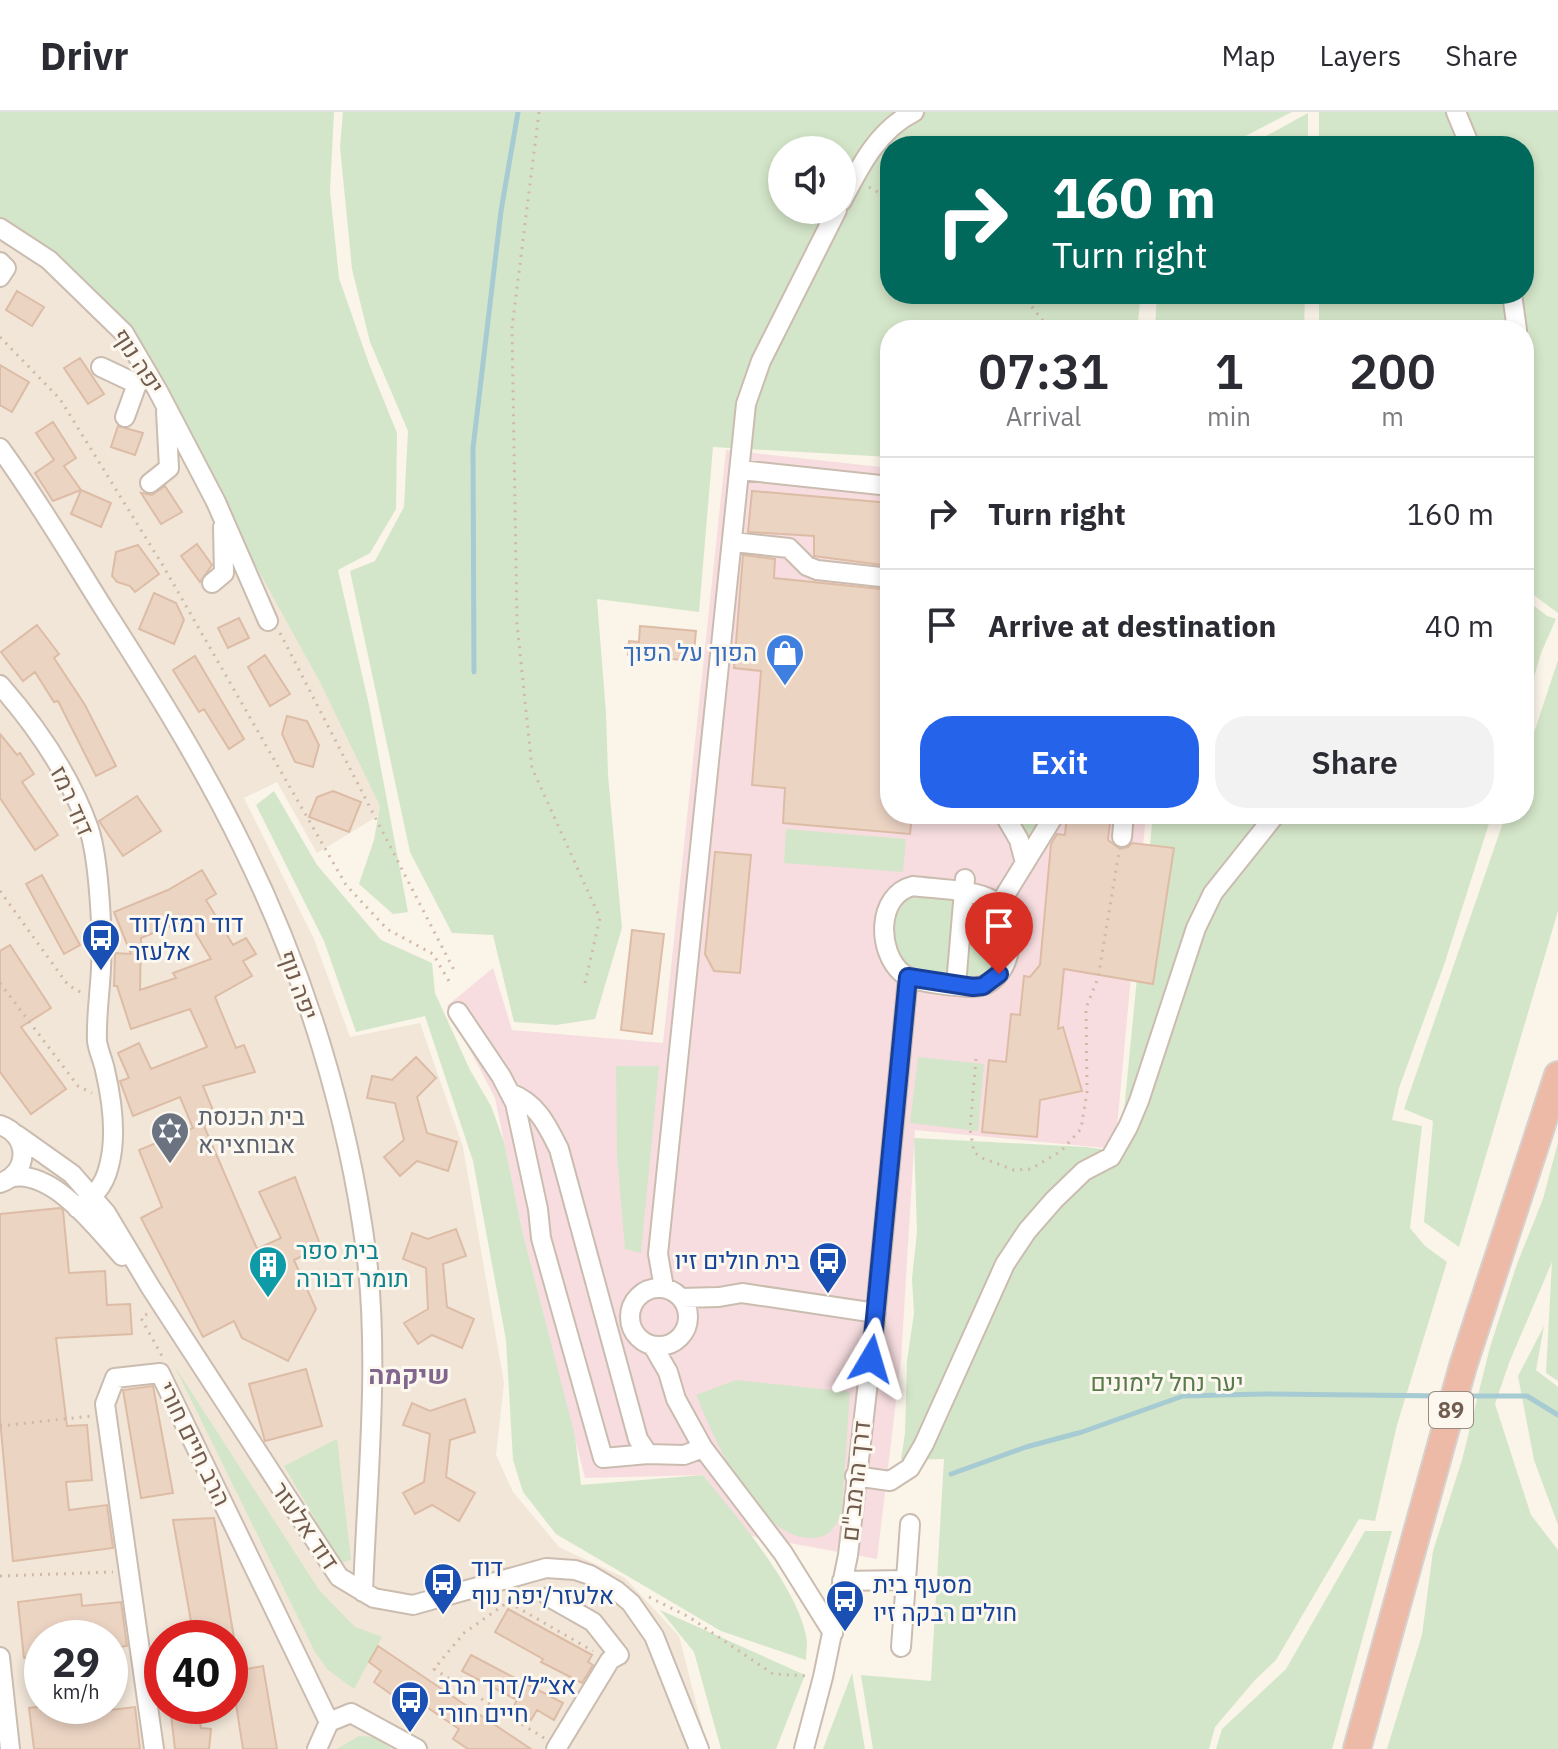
<!DOCTYPE html>
<html lang="en">
<head>
<meta charset="utf-8">
<style>
  :root { --surface:#fff; --page:#f2f2f3; --text:#2b2b33; --muted:#7c7c81; --line:#e1e1e2; --accent:#2563eb }
  body { margin:0; font-family:"IBM Plex Sans",Heebo,sans-serif; background:var(--page); color:var(--text); height:100vh; display:flex; flex-direction:column; font-size:30px; white-space:nowrap }
  * { box-sizing:border-box; margin:0 }
  p { font-size:26px; color:var(--muted) }
  .icon { flex:none; width:44px; height:44px; fill:none; stroke:currentColor; stroke-width:2; stroke-linecap:round; stroke-linejoin:round }
  .map { position:relative; flex:1; overflow:hidden }
  .drawer { position:absolute; left:880px; top:208px; width:654px; height:504px; display:flex; flex-direction:column; background:var(--surface); border-radius:32px; box-shadow:0 4px 12px #0003 }
  .drawer>* { flex:none }
  .top-card { position:absolute; left:880px; top:24px; width:654px; height:168px; border-radius:32px; box-shadow:0 4px 12px #0003; background:#00695c; color:#fff; overflow:hidden }
  .tools { position:absolute; left:768px; top:24px; display:grid; gap:16px }
  .tools a { display:grid; place-items:center; width:88px; height:88px; border-radius:50%; background:var(--surface); box-shadow:0 4px 12px #0003; font-size:40px }
  .speed { position:absolute; left:24px; top:1508px; display:flex; gap:16px; font-size:40px; font-weight:700; text-align:center }
  .speed>* { display:grid; place-content:center; width:104px; height:104px; border-radius:50%; background:var(--surface); box-shadow:0 4px 12px #0003; line-height:1 }
  .speed small { font-size:20px; font-weight:400 }
  .speed .limit { border:12px solid #d22; background:#fff; color:#111 }
  .pin { position:absolute; display:grid; place-items:center; width:68px; height:68px; color:#fff; margin:-82px -34px; border-radius:50% 50% 50% 0; rotate:-45deg; box-shadow:0 0 8px #0007 }
  .pin .icon { rotate:45deg }
  .me { position:absolute; width:88px; margin:-44px; rotate:7deg; stroke-linejoin:round; filter:drop-shadow(0 0 6px #0008) }
  .turn { display:flex; align-items:center; gap:28px; height:168px; padding:0 40px; font-size:36px }
  .turn .icon { width:104px; height:104px; stroke-width:2.5 }
  .turn b { display:block; font-size:56px; line-height:68px }
  .eta { display:flex; justify-content:space-evenly; align-items:center; height:136px; text-align:center }
  .eta b { font-size:48px; font-weight:600; line-height:56px }
  .cta { display:flex; gap:16px; margin-top:auto; padding:16px 40px }
  .cta a { flex:1; height:92px; border-radius:32px; background:var(--accent); color:#fff; font-size:32px; font-weight:600; line-height:92px; text-align:center }
  .cta a+a { background:var(--page); color:var(--text) }
  ul { padding:0; list-style:none }
  li { display:flex; align-items:center; gap:24px; height:112px; padding:0 40px; border-top:2px solid var(--line) }
  li div { flex:1 }
  li b { display:block; font-size:30px }
  li em { font-style:normal }
  header { display:flex; align-items:center; gap:48px; box-sizing:border-box; height:112px; padding:0 40px; background:var(--surface); border-bottom:2px solid var(--line) }
  header strong { font-size:38px }
  nav { display:flex; gap:44px; margin-inline-start:auto; font-size:28px }
  .map>svg:first-child { display:block }
  .residential { fill:#f1e6d8; fill-rule:evenodd }
  .medical { fill:#f7dde0 }
  .green { fill:#d4e6c9; fill-rule:evenodd }
  .lines { fill:none; stroke-linecap:round; stroke-linejoin:round }
  .stream { stroke:#a7cbd2; stroke-width:5 }
  .building { fill:#ecd4c3; stroke:#ddbca6; stroke-width:2; fill-rule:evenodd }
  .minor-casing { stroke:#cbbcb0; stroke-width:22 }
  .highway-casing { stroke:#d7d1ce; stroke-width:30 }
  .path { stroke:#d1b8a7; stroke-width:3; stroke-dasharray:2 6; stroke-linecap:butt }
  .minor { stroke:#fff; stroke-width:18 }
  .highway { stroke:#edbaa7; stroke-width:26 }
  .route-casing { stroke:#184099; stroke-width:20 }
  .route { stroke:#2563eb; stroke-width:14 }
  .labels { text-anchor:middle; stroke-width:6; stroke-linejoin:round; paint-order:stroke }
  .shield { fill:#fdf8ef; stroke:#9b8b7f; stroke-width:2 }
  .shield-label { font-size:22px; font-weight:bold; fill:#715c4f }
  .street-label { font-size:24px; fill:#715c4f; stroke:#fdf8ef }
  .shop-label { font-size:24px; fill:#366cbe; stroke:#fdf8ef; text-anchor:end }
  .transit-label { font-size:24px; fill:#164399; stroke:#fdf8ef; text-anchor:start }
  .worship-label { font-size:24px; fill:#5b616d; stroke:#fdf8ef; text-anchor:start }
  .culture-label { font-size:24px; fill:#0d838f; stroke:#fdf8ef; text-anchor:start }
  .park-label { font-size:24px; fill:#597b4c; stroke:#fdf8ef }
  .neighbourhood-label { font-size:26px; font-weight:bold; fill:#81678d; stroke:#fdf8ef }
</style>
</head>
<body>
<header>
<strong>Drivr</strong>
<nav><a>Map</a><a>Layers</a><a>Share</a></nav>
</header>
<div class="map">
<svg width="1558" height="1637" viewBox="0 0 1558 1637">
  <rect width="100%" height="100%" fill="#faf4e9"/>
  <path class="residential" d="M0,110L110,191L206,339L386,699L317,741L277,670L244,686L314,827L350,925L420,911L463,1035L504,1271L496,1343L513,1380L559,1435L625,1466L679,1524L708,1637H0ZM42,1526H110V1594H42ZM162,1526H230V1594H162Z"/>
  <path class="medical" d="M726,338L890,356V702H1146L1115,1037L915,1018L901,1248L877,1447L751,1424L703,1363L585,1366L523,1122L495,986L447,894L493,856L512,918L663,931Z"/>
  <path class="green" d="M0,0H334L330,79L339,166L369,252L397,321L396,397L370,441L338,458L369,593L408,800L393,802L359,772L374,728L380,694L320,570L241,427L166,278L98,197L35,145L0,123Z
    M343,0H1292L1226,34H890V182H1141L1137,218H890V345L713,335L699,500L597,487L606,601L608,663L622,816L595,907L556,913L514,910L493,823L452,821L410,740L350,459L375,449L404,395L408,319L370,230L352,157L340,35ZM782,38H842V98H782Z
    M1319,0H1558V501L1524,476V218H1319V182H1524V34H1319Z
    M1308,1V34H1248Z
    M1157,182H1305L1304,218H1155Z
    M1524,486L1547,504L1556,507L1541,541L1524,599Z
    M1558,548V799L1459,1135L1424,1110L1433,1009L1404,997L1506,702H1524V651Z
    M274,679L317,753L381,828L432,851L435,881L470,958L491,994L504,1030L523,1122L575,1324L581,1373L703,1363C735,1403 797,1474 806,1524C808,1531 806,1540 806,1548L721,1519L556,1422L523,1380L513,1348L506,1228L473,1049L425,904L356,920L324,829L256,693Z
    M1014,702H1044L1027,725Z
    M1153,702H1492L1444,853L1399,976L1392,1008L1422,1014L1410,1116L1425,1134L1447,1150L1397,1313L1375,1409L1359,1407L1276,1548L1255,1568L1215,1615L1209,1637H873L861,1563L931,1569L944,1347L901,1348L905,1321L907,1249L914,1201L912,1167L917,1120L914,1026L1086,1035L1120,1040Z
    M786,717L906,727L903,760L784,751Z
    M913,781L981,790L994,798C997,805 1003,815 1003,823C1005,841 992,866 973,868C917,860 880,865 897,793Z
    M918,945L984,952L978,1019L910,1011Z
    M616,954H659L641,1141L625,1137L617,1044Z
    M1558,1030V1269L1546,1261L1552,1150L1509,1251L1495,1292L1531,1403L1558,1438V1637H1387L1422,1523L1433,1439L1462,1348L1490,1235L1517,1152L1543,1087Z
    M1544,1214L1536,1258L1558,1275V1413L1534,1348L1518,1264Z
    M174,1253L319,1478L355,1515L382,1525L354,1577L328,1558L315,1540Z
    M736,1268L850,1280L842,1398C837,1413 831,1425 813,1426C756,1428 715,1328 696,1283Z
    M337,1327L351,1448L341,1451L284,1354Z
    M1365,1419H1392L1332,1637H1216L1222,1617L1286,1557Z
    M660,1498L805,1563L776,1637H721L694,1540Z
    M852,1561L865,1637H823Z
    M359,1624L378,1625L391,1637H337Z"/>
  <g class="lines">
    <path class="stream" d="M474,560L473,336L501,99L518,0
      M1463,1284H1527L1558,1303
      M951,1362L1026,1335L1082,1320L1183,1284L1263,1282L1445,1284"/>
  </g>
  <path class="building" d="M17,179L44,195L32,214L6,198Z
    M80,246L104,282L88,292L64,256Z
    M0,253L29,270L12,300L0,293Z
    M53,310L76,346L64,354L81,378L53,389L35,361L54,348L36,321Z
    M118,314L143,321L135,343L111,335Z
    M165,374L182,400L161,412L141,381L152,383Z
    M81,378L111,391L101,415L71,402Z
    M752,379L890,391V454L814,444V424L748,420Z
    M197,432L212,453L200,470L181,444Z
    M138,433L159,462L135,480L130,474L117,470L112,464L116,440Z
    M743,443L775,447L774,466L890,478V702H912L910,722L783,711L785,676L752,673L761,559L734,556Z
    M154,481L176,491L184,508L174,532L139,517Z
    M239,506L249,526L228,536L218,516Z
    M37,513L59,542L54,546L85,593L116,654L96,664L58,589L54,590L35,560L23,569L1,540Z
    M640,514L696,519L693,549L628,543L629,529L639,530Z
    M265,543L290,582L270,594L248,555Z
    M195,544L244,627L229,637L204,597L199,600L173,558Z
    M287,604L307,609L319,633L313,655L295,650L282,622Z
    M0,622L17,643L20,641L34,662L22,670L58,723L35,738L0,686Z
    M333,679L361,690L349,720L309,705L317,685Z
    M137,684L161,719L123,744L99,709Z
    M1067,702H1111L1108,728L1120,737L1128,735L1132,731L1174,736L1153,872L1064,857L1058,917L1063,915L1082,979L1040,988L1037,1025L982,1020L989,948L1006,950L1011,902L1020,903L1024,864L1030,865L1040,853L1051,732L1057,722L1065,723Z
    M715,740L751,743L740,861L714,859L705,842Z
    M202,758L216,782L206,788L233,833L246,826L256,842L243,849L252,864L215,885L236,936L244,933L255,960L203,974L217,1008L204,1014L257,1137L281,1126L259,1080L295,1065L321,1135L294,1148L316,1197L288,1249L242,1226L234,1209L203,1225L141,1106L162,1095L139,1038L193,1016L180,985L133,1004L120,969L129,966L118,941L139,931L151,957L207,935L190,897L131,917L117,874H114L115,841L131,842L114,800L168,778ZM187,807L211,847L173,861L176,866L140,878L141,826Z
    M42,763L80,833L64,842L26,772Z
    M632,818L664,822L652,922L621,918Z
    M10,833L51,896L21,915L66,977L31,1002L0,960V839Z
    M416,945L436,966L417,985L427,1021L457,1030L448,1059L417,1049L400,1064L384,1045L404,1028L395,991L367,986L372,964L392,968Z
    M60,1096L63,1098L69,1161L105,1159L107,1193L130,1192L132,1222L56,1226L67,1314L87,1313L92,1368L66,1370L69,1398L107,1393L113,1436L13,1449L0,1307V1102Z
    M456,1117L466,1144L443,1152L447,1195L474,1207L462,1236L432,1223L418,1232L404,1211L428,1197L426,1156L403,1147L412,1121L428,1127Z
    M306,1257L322,1314L265,1329L249,1272Z
    M153,1274L173,1381L141,1386L123,1278Z
    M465,1287L475,1320L450,1328L446,1365L475,1381L459,1409L432,1393L415,1402L403,1381L424,1370L430,1322L403,1313L412,1291L430,1299Z
    M214,1406L234,1526H194L173,1408Z
    M81,1482L82,1494L121,1490L127,1534L110,1536V1526H42V1544L24,1546L18,1490Z
    M508,1497L592,1543L588,1550L593,1553L582,1571L541,1550L543,1547L495,1520Z
    M378,1534L507,1621L531,1637H468L453,1627L459,1617L400,1577L395,1585L374,1570L381,1559L369,1550Z
    M471,1543L563,1591L554,1608L537,1598L531,1608L512,1598L517,1588L462,1559Z
    M263,1554L277,1637H243L231,1560Z
    M47,1594H93V1600L135,1595L140,1637H34L29,1596Z
    M170,1594H196L201,1616L211,1617L209,1637H175Z"/>
  <g class="lines">
    <defs>
      <path id="minor" d="M1456,0L1470,34
        M842,89C860,54 878,18 914,0
        M0,116L49,148L124,221L158,279L216,390L268,509
        M0,150L6,156L0,165
        M1512,182L1517,218
        M101,255L137,272L149,264
        M125,305L137,272
        M0,336C38,388 70,443 104,497C154,575 204,655 244,738C305,862 348,1002 366,1139C380,1247 367,1371 363,1480
        M740,358L890,374
        M150,371L169,356L166,299
        M733,430L789,436L807,454L817,458L890,466
        M212,471L224,461L223,415
        M0,573C37,615 70,663 89,717C99,748 103,822 101,856C100,880 96,905 97,929C98,938 103,948 105,958C112,988 117,1024 109,1054C104,1075 94,1084 77,1096
        M1004,702L1019,728L1025,751
        M1122,725L1124,702
        M913,774C934,777 974,777 992,788C1023,805 1013,874 974,875C958,875 914,871 902,861C877,840 876,783 913,774Z
        M999,793L1055,702
        M956,873L965,767
        M458,900L501,964L515,991L538,1097L541,1126L603,1346L648,1342
        M510,981C537,991 547,1013 559,1037L638,1327L648,1342L684,1343L703,1336
        M0,1013C30,1023 30,1061 0,1071
        M17,1023L72,1062L106,1101L151,1176L339,1465L374,1486L413,1493L546,1456L575,1458L590,1463L617,1479L631,1491L654,1524L699,1637
        M13,1065C54,1059 97,1116 122,1144
        M630 1205a29 29 0 1 1 58 0a29 29 0 1 1-58 0Z
        M664,1176L658,1142L746,292L761,249L837,98
        M681,1186L719,1185L742,1181L876,1201
        M653,1234L668,1260L676,1287L703,1336L783,1441L833,1521
        M855,1364L890,1369L910,1356L924,1332L1005,1152L1027,1119L1054,1088L1084,1059L1111,1045L1128,1015L1139,989L1196,816L1213,781L1276,702
        M906,1468L910,1412
        M842,1469L906,1468L901,1535
        M549,1485L593,1510L619,1543L610,1548L556,1637
        M0,1545L10,1637
        M154,1637L105,1292L115,1266L160,1261L329,1610
        M317,1637L329,1610L351,1601L417,1637
        M804,1637L823,1565L848,1443L874,1218L908,865"/>
      <path id="highway" d="M1357,1637L1463,1254L1558,963"/>
    </defs>
    <use href="#minor" class="minor-casing"/>
    <use href="#highway" class="highway-casing"/>
    <path class="path" d="M539,0L512,216L517,512L532,656L600,806L585,871
      M869,75L890,87
      M1022,182L1050,218
      M0,225L60,287L162,452L346,773L387,817L433,842L449,869
      M280,521L456,862
      M0,779L68,873L82,881
      M0,871L78,974L92,981
      M976,947L970,1017L974,1040L982,1046L1014,1058L1031,1057L1061,1039L1081,1017L1087,980L1086,896L1098,866L1119,740
      M147,1202L141,1206L163,1246
      M0,1314L91,1304
      M0,1464L113,1460
      M649,1485L689,1505L773,1562L808,1564
      M544,1626L434,1557L464,1521L508,1490L593,1539"/>
    <use href="#minor" class="minor"/>
    <use href="#highway" class="highway"/>
  </g>
  <g class="lines">
    <defs>
      <path id="route" d="M871,1247L908,865L973,875L983,874L999,862"/>
    </defs>
    <use href="#route" class="route-casing"/>
    <use href="#route" class="route"/>
  </g>
  <defs>
    <symbol id="shop-pin" viewBox="-11 -11 22 30"><path d="M0 17L-7.5 6A9.5 9.5 0 1 1 7.5 6Z" fill="#3f7fe0" stroke="#fdf8ef"/><path d="M-5-2.5h2.3a2.7 3.5 0 0 1 5.4 0H5L5.5 6h-11ZM-1.5-2.5h3a1.5 2.3 0 0 0-3 0Z" fill="#fff"/></symbol>
    <symbol id="bus-pin" viewBox="-11 -11 22 30"><path d="M0 17L-7.5 6A9.5 9.5 0 1 1 7.5 6Z" fill="#1a4fb4" stroke="#fdf8ef"/><path d="M-5-6H5V4H4V6H2V4H-2V6H-4V4H-5ZM-3.5-4V0h7V-4ZM-3.5 1.2v1.5H-2V1.2ZM2 1.2v1.5H3.5V1.2Z" fill="#fff"/></symbol>
    <symbol id="synagogue-pin" viewBox="-11 -11 22 30"><path d="M0 17L-7.5 6A9.5 9.5 0 1 1 7.5 6Z" fill="#6b7280" stroke="#fdf8ef"/><path d="M0-6.5L5.6 3.2H-5.6ZM0 6.5L5.6-3.2H-5.6Z" fill="#fff"/></symbol>
    <symbol id="building-pin" viewBox="-11 -11 22 30"><path d="M0 17L-7.5 6A9.5 9.5 0 1 1 7.5 6Z" fill="#0f9aa8" stroke="#fdf8ef"/><path d="M-4-6H4V6H1V3H-1V6H-4ZM-2.5-4.3h1.7v1.8h-1.7ZM.8-4.3h1.7v1.8H.8ZM-2.5-1h1.7V.8h-1.7ZM.8-1h1.7V.8H.8Z" fill="#fff"/></symbol>
  </defs>
  <g fill-rule="evenodd">
    <use href="#shop-pin" x="763" y="519" width="44" height="60"/>
    <use href="#bus-pin" x="79" y="804" width="44" height="60"/>
    <use href="#synagogue-pin" x="148" y="997" width="44" height="60"/>
    <use href="#bus-pin" x="806" y="1127" width="44" height="60"/>
    <use href="#building-pin" x="246" y="1131" width="44" height="60"/>
    <use href="#bus-pin" x="421" y="1448" width="44" height="60"/>
    <use href="#bus-pin" x="823" y="1465" width="44" height="60"/>
    <use href="#bus-pin" x="388" y="1566" width="44" height="60"/>
  </g>
  <g class="labels">
    <rect class="shield" x="1429" y="1280" width="44" height="36" rx="6"/>
    <g class="shield-label">
      <text x="1451" y="1306">89</text>
    </g>
    <g class="street-label">
      <text transform="translate(138 249) rotate(57)" y="8">יפה נוף</text>
      <text transform="translate(72 689) rotate(66)" y="8">דוד רמז</text>
      <text transform="translate(298 873) rotate(70)" y="8">יפה נוף</text>
      <text transform="translate(194 1332) rotate(64)" y="8">הרב חיים חורי</text>
      <text transform="translate(856 1369) rotate(-84)" y="8">דרך הרמב"ם</text>
      <text transform="translate(305 1414) rotate(56)" y="8">דוד אלעזר</text>
    </g>
    <g class="shop-label">
      <text x="757" y="549">הפוך על הפוך</text>
    </g>
    <g class="transit-label">
      <text x="129" y="820">דוד רמז/דוד<tspan x="129" dy="28">אלעזר</tspan></text>
      <text x="800" y="1157" text-anchor="end">בית חולים זיו</text>
      <text x="471" y="1464">דוד<tspan x="471" dy="28">אלעזר/יפה נוף</tspan></text>
      <text x="873" y="1481">מסעף בית<tspan x="873" dy="28">חולים רבקה זיו</tspan></text>
      <text x="438" y="1582">אצ״ל/דרך הרב<tspan x="438" dy="28">חיים חורי</tspan></text>
    </g>
    <g class="worship-label">
      <text x="198" y="1013">בית הכנסת<tspan x="198" dy="28">אבוחצירא</tspan></text>
    </g>
    <g class="culture-label">
      <text x="296" y="1147">בית ספר<tspan x="296" dy="28">תומר דבורה</tspan></text>
    </g>
    <g class="park-label">
      <text x="1167" y="1279">יער נחל לימונים</text>
    </g>
    <g class="neighbourhood-label">
      <text x="409" y="1272">שיקמה</text>
    </g>
  </g>
</svg>
<div class="tools">
<a><svg class="icon" aria-label="sound" viewBox="0 0 24 24"><path d="M4 9h4l5-4v14l-5-4H4zM17 9q2 3 0 6"/></svg></a>
</div>
<div class="speed"><div>29<small>km/h</small></div><div class="limit">40</div></div>
<div class="pin" style="left:999px;top:862px;background:#d93025"><svg class="icon" aria-label="arrive" viewBox="0 0 24 24"><path d="M6 21V4h12l-3 4 3 4H6"/></svg></div>
<svg class="me" style="left:871px;top:1247px" viewBox="-20 -20 40 40"><path d="M0-17L14 15 0 8-14 15z" fill="#2563eb" stroke="#fff" stroke-width="4"/></svg>
<div class="top-card">
<div class="turn"><svg class="icon" aria-label="right" viewBox="0 0 24 24"><path d="M7 20v-9h11M14 6l5 5-5 5"/></svg><div><b>160 m</b>Turn right</div></div>
</div>
<section class="drawer">
<div class="eta">
<div><b>07:31</b><p>Arrival</p></div>
<div><b>1</b><p>min</p></div>
<div><b>200</b><p>m</p></div>
</div>
<ul>
<li><svg class="icon" aria-label="right" viewBox="0 0 24 24"><path d="M7 20v-9h11M14 6l5 5-5 5"/></svg><div><b>Turn right</b></div><em>160 m</em></li>
<li><svg class="icon" aria-label="arrive" viewBox="0 0 24 24"><path d="M6 21V4h12l-3 4 3 4H6"/></svg><div><b>Arrive at destination</b></div><em>40 m</em></li>
</ul>
<div class="cta"><a>Exit</a><a>Share</a></div>
</section>
</div>
</body>
</html>
